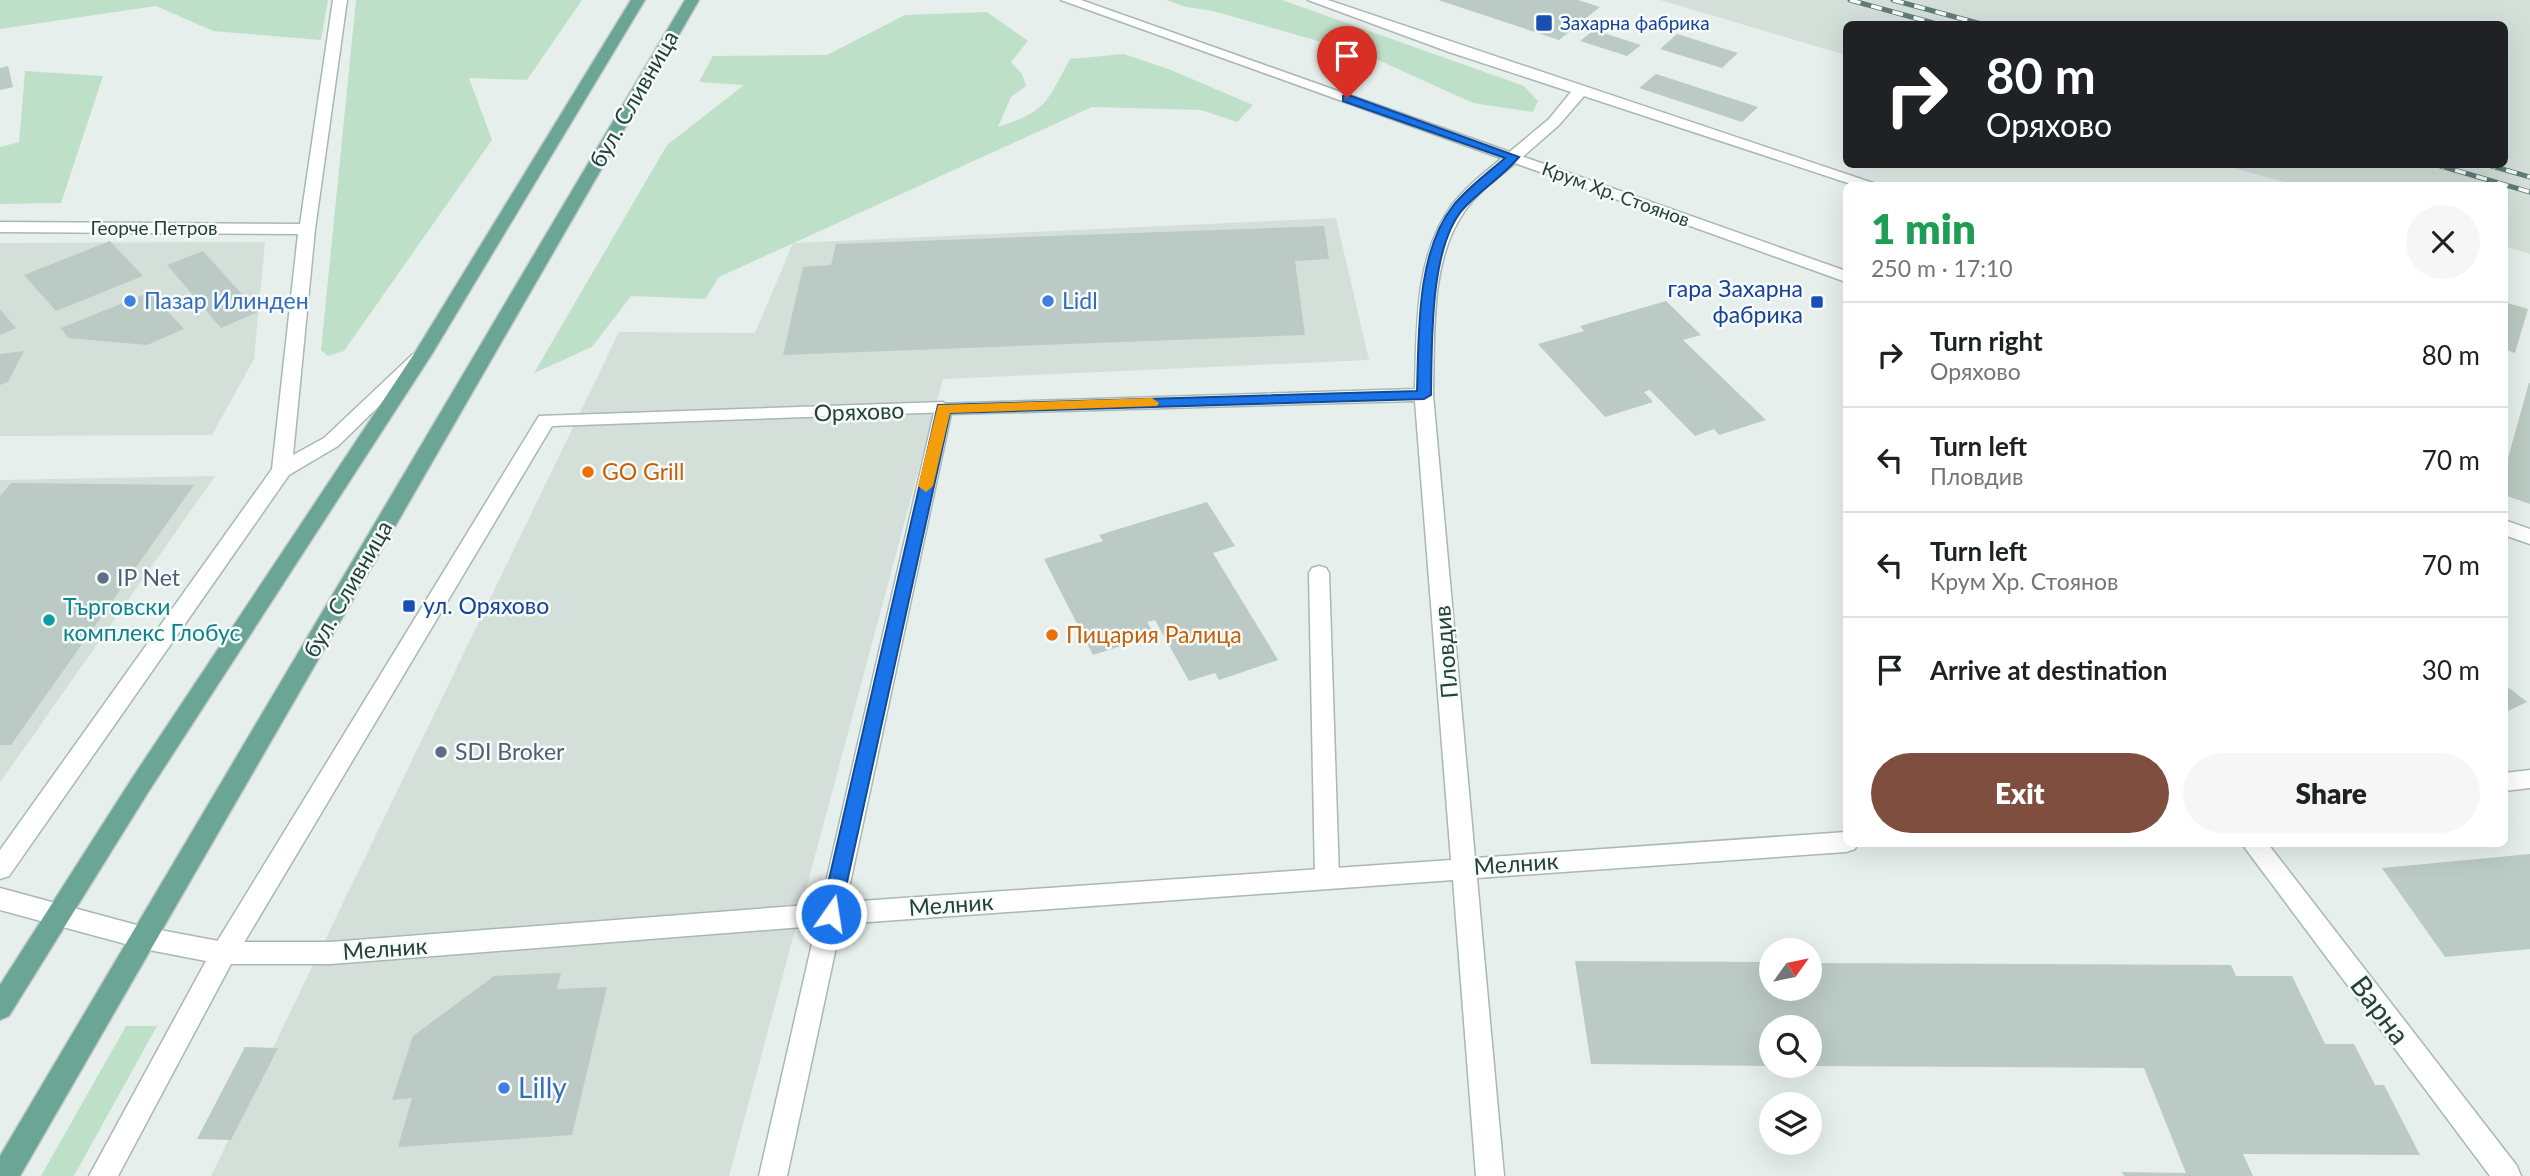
<!DOCTYPE html>
<html lang="en">
<head>
<meta charset="utf-8">
<style>
  :root { --surface:#fff; --page:#f6f6f6; --text:#202124; --muted:#757577; --line:#e0e0e0; --accent:#7f4e3f }
  body { margin:0; font-family:Lato,sans-serif; background:var(--page); color:var(--text); height:100vh; display:flex; flex-direction:column; font-size:26px; white-space:nowrap }
  * { box-sizing:border-box; margin:0 }
  p { font-size:23px; color:var(--muted) }
  .icon { flex:none; width:38px; height:38px; fill:none; stroke:currentColor; stroke-width:2; stroke-linecap:round; stroke-linejoin:round }
  .map { position:relative; flex:1; overflow:hidden }
  .side { position:absolute; left:1843px; top:182px; width:665px; height:665px; display:flex; flex-direction:column; background:var(--surface); border-radius:10px; box-shadow:0 7px 28px #0002 }
  .side>* { flex:none }
  .banner { position:absolute; left:1843px; top:21px; width:665px; height:147px; border-radius:10px; box-shadow:0 7px 28px #0002; background:#202124; color:#fff; overflow:hidden }
  .needle { width:46px; rotate:57deg }
  .fabs { position:absolute; left:1759px; top:938px; display:grid; gap:14px }
  .fabs a { display:grid; place-items:center; width:63px; height:63px; border-radius:50%; background:var(--surface); box-shadow:0 7px 28px #0002; font-size:35px }
  .pin { position:absolute; display:grid; place-items:center; width:60px; height:60px; color:#fff; margin:-72px -30px; border-radius:50% 50% 50% 0; rotate:-45deg; box-shadow:0 0 7px #0007 }
  .pin .icon { rotate:45deg }
  .me { position:absolute; width:77px; margin:-38px; rotate:13deg; stroke-linejoin:round; filter:drop-shadow(0 0 5px #0008) }
  .turn { display:flex; align-items:center; gap:24px; height:147px; padding:0 28px; font-size:32px }
  .turn .icon { width:91px; height:91px; stroke-width:2.5 }
  .turn b { display:block; font-size:49px; line-height:60px }
  .round { display:grid; place-items:center; flex:none; width:74px; height:74px; border-radius:37px; background:var(--page) }
  .overview { display:flex; align-items:center; justify-content:space-between; height:119px; padding:0 28px }
  h1 { font-size:42px; font-weight:800; line-height:52px; color:#1e9e55 }
  .action { display:flex; gap:14px; margin-top:auto; padding:14px 28px }
  .action a { flex:1; height:80px; border-radius:42px; background:var(--accent); color:#fff; font-size:28px; font-weight:800; line-height:80px; text-align:center }
  .action a+a { background:var(--page); color:var(--text) }
  ul { padding:0; list-style:none }
  li { display:flex; align-items:center; gap:21px; height:105px; padding:0 28px; border-top:2px solid var(--line) }
  li div { flex:1 }
  li b { display:block; font-size:26px }
  li em { font-style:normal }
  .map>svg:first-child { display:block }
  .built { fill:#d4dfda }
  .green { fill:#bfe0c8 }
  .building { fill:#bbcac4 }
  .lines { fill:none; stroke-linecap:round; stroke-linejoin:round }
  .service-casing { stroke:#a8b8b2; stroke-width:3 }
  .minor-casing { stroke:#a8b8b2; stroke-width:3 }
  .tertiary-casing { stroke:#a8b8b2; stroke-width:3 }
  .primary-casing { stroke:#c2cac8; stroke-width:3 }
  .service { fill:#fff; fill-rule:evenodd }
  .minor { fill:#fff; fill-rule:evenodd }
  .tertiary { fill:#fff; fill-rule:evenodd }
  .primary { fill:#6aa596; fill-rule:evenodd }
  .rail-casing { stroke:#5f7d75; stroke-width:5 }
  .rail { stroke:#f7fbf9; stroke-width:3.5; stroke-dasharray:11; stroke-linecap:butt }
  .route { fill:#1a73e8; stroke:#114b97; stroke-width:2 }
  .slow { fill:#f59e0b }
  .transit-dot { fill:#1a4fb4; stroke:#f7fbf9; stroke-width:2.5 }
  .shop-dot { fill:#3f7fe0; stroke:#f7fbf9; stroke-width:2.5 }
  .food-dot { fill:#e8710a; stroke:#f7fbf9; stroke-width:2.5 }
  .service-dot { fill:#5c6f8a; stroke:#f7fbf9; stroke-width:2.5 }
  .culture-dot { fill:#0f9aa8; stroke:#f7fbf9; stroke-width:2.5 }
  .labels { text-anchor:middle; stroke-width:5; stroke-linejoin:round; paint-order:stroke }
  .far-transit-label { font-size:19px; fill:#164399; stroke:#f7fbf9; text-anchor:start }
  .far-street-label { font-size:19px; fill:#24423a; stroke:#f7fbf9 }
  .street-label { font-size:23px; fill:#24423a; stroke:#f7fbf9 }
  .transit-label { font-size:23px; fill:#164399; stroke:#f7fbf9; text-anchor:end }
  .shop-label { font-size:23px; fill:#366cbe; stroke:#f7fbf9; text-anchor:start }
  .food-label { font-size:23px; fill:#c56008; stroke:#f7fbf9; text-anchor:start }
  .service-label { font-size:23px; fill:#4e5e75; stroke:#f7fbf9; text-anchor:start }
  .culture-label { font-size:23px; fill:#0d838f; stroke:#f7fbf9; text-anchor:start }
  .near-street-label { font-size:28px; fill:#24423a; stroke:#f7fbf9 }
  .near-shop-label { font-size:28px; fill:#366cbe; stroke:#f7fbf9; text-anchor:start }
</style>
</head>
<body>
<div class="map">
<svg width="2530" height="1176" viewBox="0 0 2530 1176">
  <rect width="100%" height="100%" fill="#e6efeb"/>
  <path class="built" d="M1660,0H2530V254L2504,246V186L2295,185L2223,165L2504,164V24H1846V55Z
    M1336,218L1369,360L943,379L729,1176H211L619,332L755,333L793,243Z
    M265,242L254,359L212,435L0,436V243Z
    M215,476L30,740L0,782V480Z"/>
  <path class="green" d="M0,0H328L321,40L213,31L156,6L0,29Z
    M356,0H582L527,80L469,78L492,140L344,351L328,356L321,350Z
    M1166,0H1282L1524,86L1538,101L1533,112L1473,103L1367,55L1213,11L1186,7Z
    M987,12L1028,41L1011,62L1022,74L1026,86L1011,97L998,127C1047,111 1046,103 1070,59L1124,54L1171,70L1253,105L1237,122L1201,110L1092,107L719,277L705,299L631,296L592,347L534,373L667,145L744,85L699,82L713,56L827,55L905,15Z
    M25,71L103,76L61,203L0,204V147L19,142Z
    M126,1026H157L74,1176H41Z"/>
  <path class="building" d="M1438,0H1578L1600,7L1559,40Z
    M1594,30L1641,45L1627,56L1580,41Z
    M1677,34L1738,53L1722,68L1660,49Z
    M8,66L13,87L0,90V68Z
    M1656,74L1758,107L1742,122L1639,88Z
    M1324,226L1329,259L1295,261L1305,335L783,355L803,267L831,265L836,244Z
    M110,241L143,276L56,311L24,275Z
    M203,251L258,312L221,328L167,265Z
    M150,292L184,329L147,345L68,338L61,328Z
    M1666,301L1701,335L1683,340L1766,420L1719,435L1714,429L1695,436L1650,390L1644,392L1653,402L1605,417L1538,344L1584,331L1580,326Z
    M2504,302L2528,309L2515,353L2504,349Z
    M0,309L16,328L0,335Z
    M24,351L8,382L0,385V354Z
    M2529,383H2530V504L2504,495V472Z
    M11,483L194,485L11,745H0V496Z
    M1207,502L1235,546L1213,553L1278,660L1219,680L1215,673L1189,681L1155,620L1147,622L1155,635L1093,655L1044,559L1103,541L1099,535Z
    M2504,684L2527,702L2504,713Z
    M2530,854V949L2445,957L2382,868Z
    M1575,961L1771,962V989H1810V963L2231,965L2236,976H2292L2325,1044H2354L2375,1085H2384L2420,1155L2243,1154L2253,1176H2124L2122,1172L2186,1173L2144,1068L1810,1066V1027H1771V1066L1591,1064Z
    M561,973L557,989L607,987L572,1135L398,1147L412,1098L392,1100L413,1036L494,976Z
    M245,1047L278,1048L231,1140L197,1139Z"/>
  <g class="lines">
    <defs>
      <path id="service" d="M1308,0H1328L1882,186H1857L1584,96L1559,125L1519,160H1507L1505,157L1507,154L1549,119L1571,92L1449,52Z
        M943,402L952,408L950,412L552,426L233,961L224,964L215,961L211,953L215,945L539,416Z
        M1319,566L1326,568L1329,573L1339,878L1336,885L1327,888L1318,885L1315,878L1309,573L1312,568Z"/>
      <path id="minor" d="M333,0H347L315,229L293,455L324,438L413,354H425L428,358L338,446L289,475L9,876L0,879V850L272,469L298,234L0,232V222L300,224Z
        M1513,152L1521,157L1519,160C1500,176 1478,191 1464,212C1429,263 1435,336 1433,395L1475,858L1846,832V844H1857L1855,849L1846,852L1477,878L1504,1176H1476L1453,880L841,924L787,1176H759L816,926L331,964H231L118,1176H89L206,961L144,949L0,910V888L144,927L224,942H331L821,904L936,404L1415,389C1417,328 1414,257 1452,205C1467,185 1488,170 1507,154ZM1415,401L1451,860L846,902L951,414Z
        M2530,770V788L2504,791V773Z
        M2242,844H2268L2517,1166L2521,1176H2490Z"/>
      <path id="tertiary" d="M1061,0H1081L1846,271V282Z
        M2504,520L2530,529V544L2504,535Z"/>
      <path id="primary" d="M631,0H645L432,354L147,794L9,1016L0,1020V985L131,780L414,354Z
        M685,0H699L20,1176H0V1156Z"/>
    </defs>
    <use href="#service" class="service-casing"/>
    <use href="#minor" class="minor-casing"/>
    <use href="#tertiary" class="tertiary-casing"/>
    <use href="#primary" class="primary-casing"/>
    <use href="#service" class="service"/>
    <use href="#minor" class="minor"/>
    <use href="#tertiary" class="tertiary"/>
    <use href="#primary" class="primary"/>
    <defs>
      <path id="rail" d="M1850,0L1937,24
        M1893,0L1981,24
        M2434,164L2530,192
        M2485,164L2530,177"/>
    </defs>
    <use href="#rail" class="rail-casing"/>
    <use href="#rail" class="rail"/>
  </g>
  <path class="route" d="M1343,96H1351L1519,157C1503,176 1481,190 1464,208C1429,246 1432,345 1431,395L1424,399L950,413L840,914L837,920L831,922L824,920L821,914L938,405L1417,391C1419,334 1416,253 1453,206C1467,188 1488,173 1505,158L1343,101Z"/>
  <path class="slow" d="M1152,398L1159,403L1157,406L950,413L933,486L926,492L918,486L938,405Z"/>
  <g class="transit-dot">
    <rect x="1535" y="14" width="18" height="18" rx="3.5"/>
    <rect x="1810" y="295" width="14" height="14" rx="3.5"/>
    <rect x="402" y="599" width="14" height="14" rx="3.5"/>
  </g>
  <g class="shop-dot">
    <circle cx="130" cy="301" r="7"/>
    <circle cx="1048" cy="301" r="7"/>
    <circle cx="504" cy="1088" r="7"/>
  </g>
  <g class="food-dot">
    <circle cx="588" cy="472" r="7"/>
    <circle cx="1052" cy="635" r="7"/>
  </g>
  <g class="service-dot">
    <circle cx="103" cy="578" r="7"/>
    <circle cx="441" cy="752" r="7"/>
  </g>
  <circle class="culture-dot" cx="49" cy="620" r="7"/>
  <g class="labels">
    <g class="far-transit-label">
      <text x="1560" y="30">Захарна фабрика</text>
    </g>
    <g class="far-street-label">
      <text transform="translate(1616 194) rotate(20)" y="7">Крум Хр. Стоянов</text>
      <text x="154" y="235">Георче Петров</text>
    </g>
    <g class="street-label">
      <text transform="translate(634 99) rotate(-60)" y="8">бул. Сливница</text>
      <text transform="translate(859 412) rotate(-2)" y="8">Оряхово</text>
      <text transform="translate(348 589) rotate(-60)" y="8">бул. Сливница</text>
      <text transform="translate(1446 652) rotate(-95)" y="8">Пловдив</text>
      <text transform="translate(1516 864) rotate(-4)" y="8">Мелник</text>
      <text transform="translate(951 905) rotate(-4)" y="8">Мелник</text>
      <text transform="translate(385 949) rotate(-4)" y="8">Мелник</text>
    </g>
    <g class="transit-label">
      <text x="1803" y="297">гара Захарна<tspan x="1803" dy="26">фабрика</tspan></text>
      <text x="423" y="614" text-anchor="start">ул. Оряхово</text>
    </g>
    <g class="shop-label">
      <text x="144" y="309">Пазар Илинден</text>
      <text x="1062" y="309">Lidl</text>
    </g>
    <g class="food-label">
      <text x="602" y="480">GO Grill</text>
      <text x="1066" y="643">Пицария Ралица</text>
    </g>
    <g class="service-label">
      <text x="117" y="586">IP Net</text>
      <text x="455" y="760">SDI Broker</text>
    </g>
    <g class="culture-label">
      <text x="63" y="615">Търговски<tspan x="63" dy="26">комплекс Глобус</tspan></text>
    </g>
    <g class="near-street-label">
      <text transform="translate(2380 1010) rotate(53)" y="10">Варна</text>
    </g>
    <g class="near-shop-label">
      <text x="518" y="1098">Lilly</text>
    </g>
  </g>
</svg>
<div class="fabs">
<a><svg class="needle" viewBox="-14 -14 28 28"><path d="M0-13l5 13h-10z" fill="#e53935"/><path d="M0 13l5-13h-10z" fill="#757577"/></svg></a>
<a><svg class="icon" aria-label="search" viewBox="0 0 24 24"><circle cx="10" cy="10" r="6"/><path d="M15 15l6 6"/></svg></a>
<a><svg class="icon" aria-label="layers" viewBox="0 0 24 24"><path d="M12 4l9 5-9 5-9-5zM3 14l9 5 9-5"/></svg></a>
</div>
<div class="pin" style="left:1347px;top:98px;background:#d93025"><svg class="icon" aria-label="arrive" viewBox="0 0 24 24"><path d="M6 21V4h12l-3 4 3 4H6"/></svg></div>
<svg class="me" style="left:831px;top:914px" viewBox="-20 -20 40 40"><circle r="17" fill="#1a73e8" stroke="#fff" stroke-width="3"/><path d="M0-11L8 9 0 5-8 9z" fill="#fff"/></svg>
<div class="banner">
<div class="turn"><svg class="icon" aria-label="right" viewBox="0 0 24 24"><path d="M7 20v-9h11M14 6l5 5-5 5"/></svg><div><b>80 m</b>Оряхово</div></div>
</div>
<section class="side">
<div class="overview"><div><h1>1 min</h1><p>250 m · 17:10</p></div><a class="round"><svg class="icon" aria-label="close" viewBox="0 0 24 24"><path d="M6 6l12 12M18 6L6 18"/></svg></a></div>
<ul>
<li><svg class="icon" aria-label="right" viewBox="0 0 24 24"><path d="M7 20v-9h11M14 6l5 5-5 5"/></svg><div><b>Turn right</b><p>Оряхово</p></div><em>80 m</em></li>
<li><svg class="icon" aria-label="left" viewBox="0 0 24 24"><path d="M17 20v-9H6M10 6l-5 5 5 5"/></svg><div><b>Turn left</b><p>Пловдив</p></div><em>70 m</em></li>
<li><svg class="icon" aria-label="left" viewBox="0 0 24 24"><path d="M17 20v-9H6M10 6l-5 5 5 5"/></svg><div><b>Turn left</b><p>Крум Хр. Стоянов</p></div><em>70 m</em></li>
<li><svg class="icon" aria-label="arrive" viewBox="0 0 24 24"><path d="M6 21V4h12l-3 4 3 4H6"/></svg><div><b>Arrive at destination</b></div><em>30 m</em></li>
</ul>
<div class="action"><a>Exit</a><a>Share</a></div>
</section>
</div>
</body>
</html>
